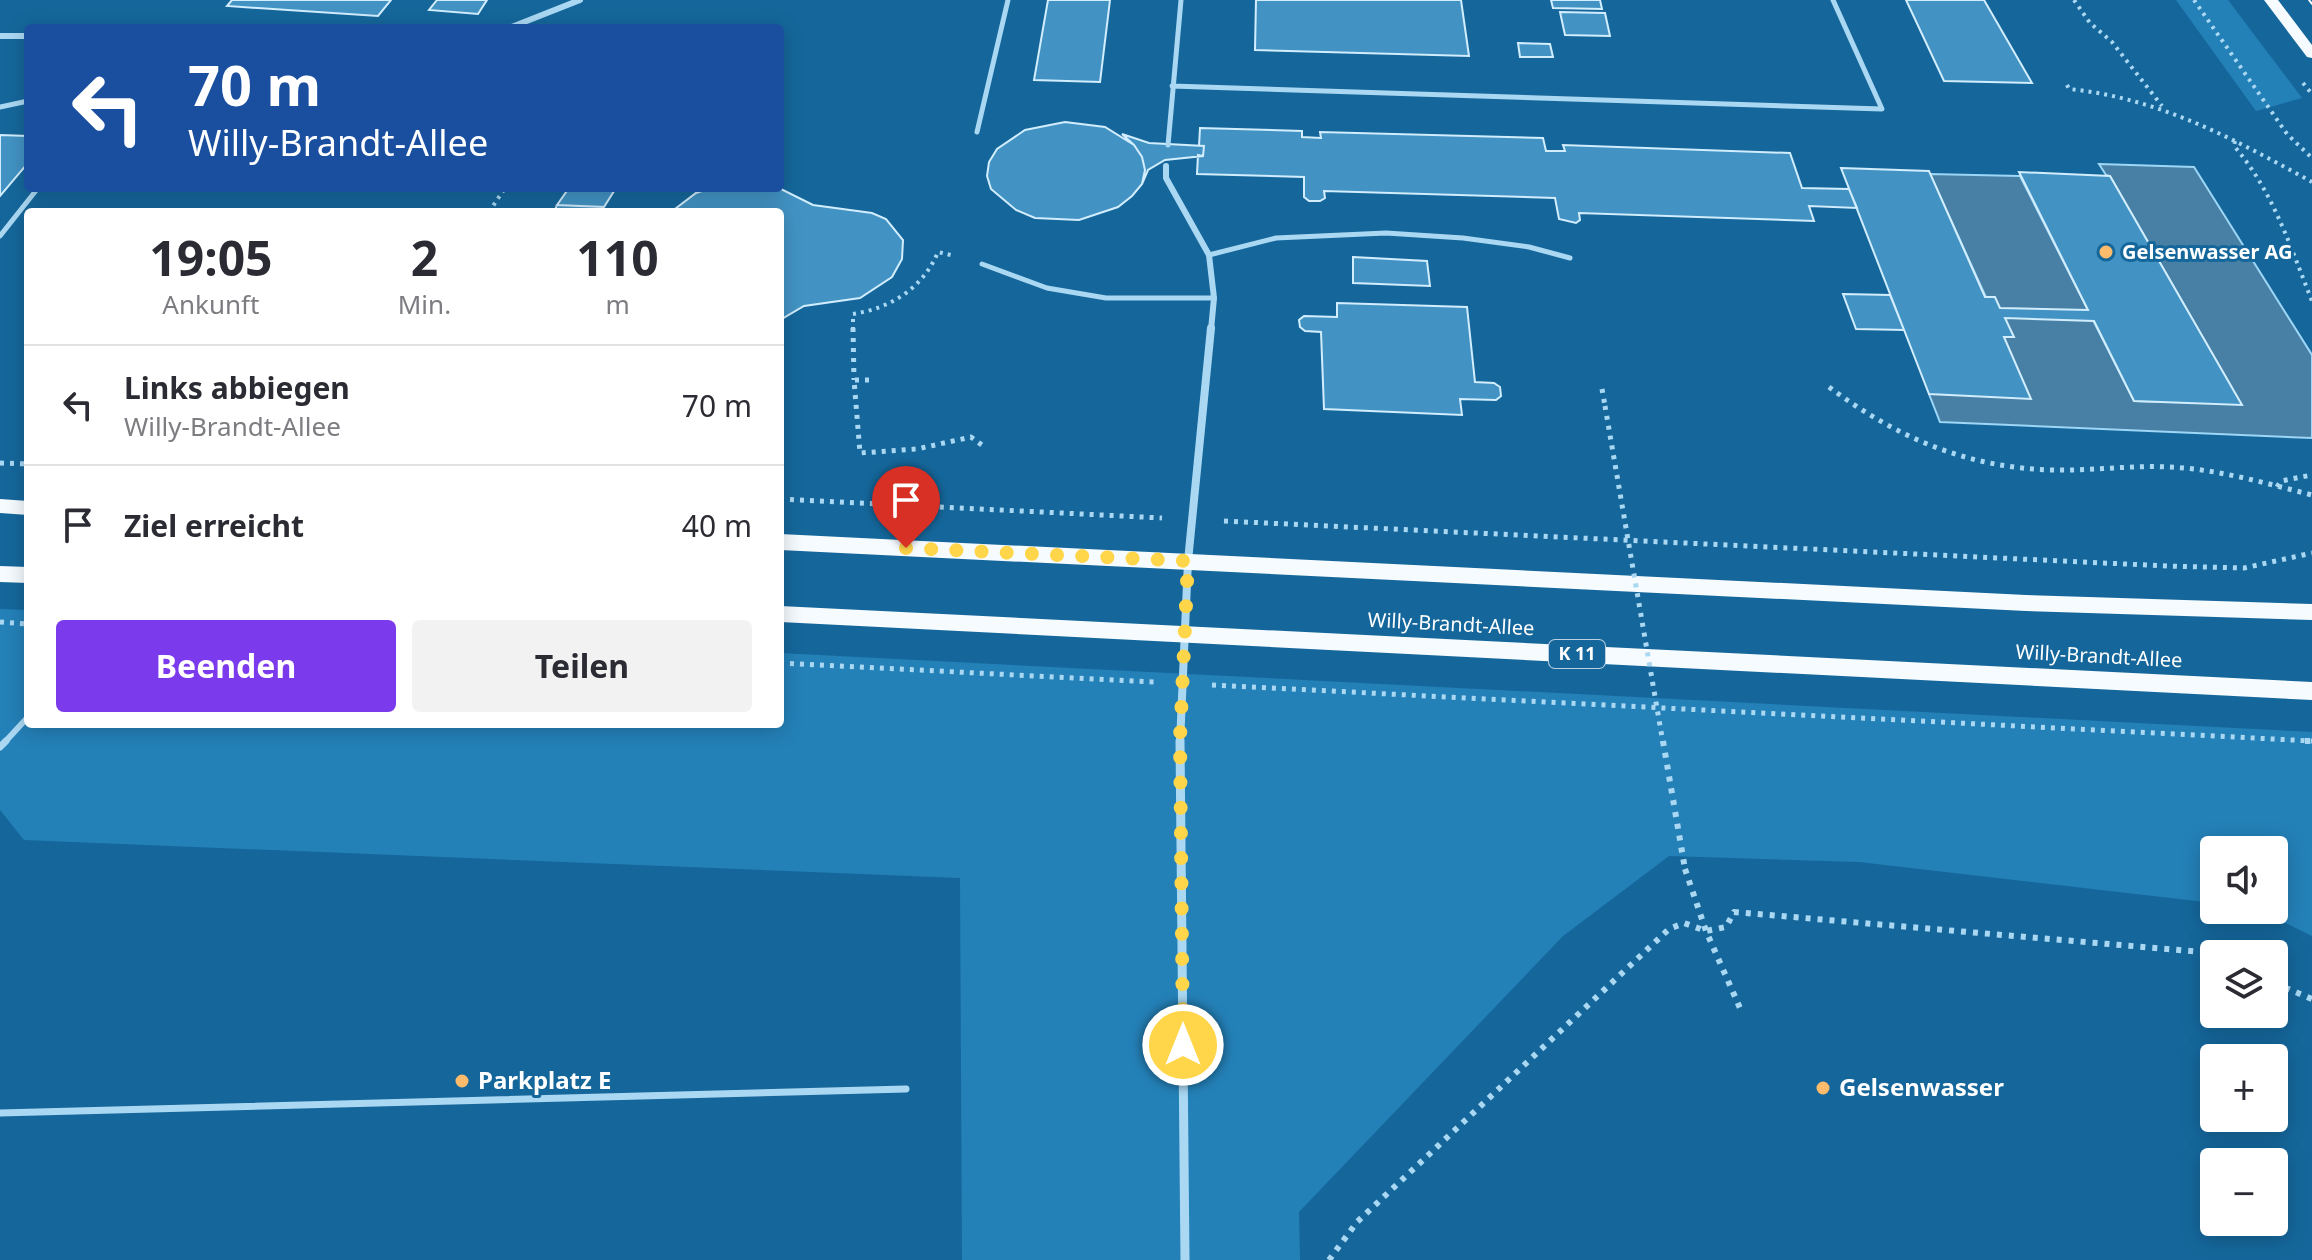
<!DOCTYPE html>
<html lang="de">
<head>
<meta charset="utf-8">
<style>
  :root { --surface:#fff; --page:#f2f2f3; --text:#2b2b33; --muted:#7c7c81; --line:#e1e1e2; --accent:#7c3aed }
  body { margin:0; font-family:"Noto Sans",sans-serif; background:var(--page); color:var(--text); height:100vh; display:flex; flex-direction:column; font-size:30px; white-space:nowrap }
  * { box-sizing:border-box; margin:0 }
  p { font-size:26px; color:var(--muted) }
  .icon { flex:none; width:44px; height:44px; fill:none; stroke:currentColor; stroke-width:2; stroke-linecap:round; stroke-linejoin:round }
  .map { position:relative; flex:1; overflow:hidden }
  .panel { position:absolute; left:24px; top:208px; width:760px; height:520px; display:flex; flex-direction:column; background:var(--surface); border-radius:8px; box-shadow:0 4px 20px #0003 }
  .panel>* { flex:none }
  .hud { position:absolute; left:24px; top:24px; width:760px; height:168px; border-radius:8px; box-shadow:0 4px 20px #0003; background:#1a4fa0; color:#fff; overflow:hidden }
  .controls { position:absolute; left:2200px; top:836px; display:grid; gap:16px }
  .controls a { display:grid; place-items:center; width:88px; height:88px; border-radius:8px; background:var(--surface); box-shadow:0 4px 20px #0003; font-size:40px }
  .pin { position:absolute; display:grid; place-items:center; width:68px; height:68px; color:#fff; margin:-82px -34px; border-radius:50% 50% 50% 0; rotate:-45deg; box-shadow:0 0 8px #0007 }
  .pin .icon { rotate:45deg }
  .me { position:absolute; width:88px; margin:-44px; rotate:0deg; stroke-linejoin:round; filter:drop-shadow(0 0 6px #0008) }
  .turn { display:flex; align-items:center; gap:28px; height:168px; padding:0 32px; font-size:36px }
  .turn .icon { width:104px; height:104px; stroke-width:2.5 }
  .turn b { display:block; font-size:56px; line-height:68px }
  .eta { display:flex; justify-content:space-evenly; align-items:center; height:136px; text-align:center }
  .eta b { font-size:48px; font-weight:700; line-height:56px }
  .primary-button { display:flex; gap:16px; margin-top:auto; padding:16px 32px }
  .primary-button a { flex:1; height:92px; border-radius:8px; background:var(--accent); color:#fff; font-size:32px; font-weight:700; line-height:92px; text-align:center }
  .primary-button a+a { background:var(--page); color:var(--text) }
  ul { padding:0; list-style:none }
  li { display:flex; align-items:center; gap:24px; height:120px; padding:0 32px; border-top:2px solid var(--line) }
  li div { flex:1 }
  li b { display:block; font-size:30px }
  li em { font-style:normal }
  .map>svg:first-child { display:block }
  .green { fill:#2481b8 }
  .water { fill:#4780a4; stroke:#9dd6f6; stroke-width:2 }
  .building { fill:#4293c4; stroke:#d2edfd; stroke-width:2 }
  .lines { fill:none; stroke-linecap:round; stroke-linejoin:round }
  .path-far2 { stroke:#aad8f3; stroke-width:4; stroke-dasharray:3 5; stroke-linecap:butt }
  .path-far1 { stroke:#aad8f3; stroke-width:5; stroke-dasharray:4 6; stroke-linecap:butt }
  .path { stroke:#aad8f3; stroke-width:6; stroke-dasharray:5 7; stroke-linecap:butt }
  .lane-far2 { stroke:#aad8f3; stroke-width:5 }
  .lane-far1 { stroke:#aad8f3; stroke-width:6 }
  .lane { stroke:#aad8f3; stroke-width:7 }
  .street-far2 { stroke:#aad8f3; stroke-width:6 }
  .street-far1 { stroke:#aad8f3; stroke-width:8 }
  .street { stroke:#aad8f3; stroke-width:9 }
  .primary { fill:#f6fbff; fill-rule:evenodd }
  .tram { stroke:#fff; stroke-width:2 }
  .path-bridge-far1 { stroke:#aad8f3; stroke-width:5; stroke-dasharray:4 6; stroke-linecap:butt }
  .path-bridge { stroke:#aad8f3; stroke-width:6; stroke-dasharray:5 7; stroke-linecap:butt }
  .route { stroke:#ffd54a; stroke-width:14; stroke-dasharray:0 25.2 }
  .poi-dot { fill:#ffbb6c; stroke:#15679b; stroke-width:3 }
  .labels { text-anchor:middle; stroke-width:6; stroke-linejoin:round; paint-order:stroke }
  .shield { fill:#15679b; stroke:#b9d1e1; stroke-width:2 }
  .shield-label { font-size:18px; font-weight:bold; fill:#fff }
  .poi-label { font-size:20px; font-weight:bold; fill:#fff; stroke:#15679b; text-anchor:start }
  .street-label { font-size:20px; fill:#fff; stroke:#15679b }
  .near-poi-label { font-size:24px; font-weight:bold; fill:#fff; stroke:#15679b; text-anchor:start }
</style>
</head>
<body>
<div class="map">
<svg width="2312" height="1260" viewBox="0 0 2312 1260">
  <rect width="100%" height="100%" fill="#15679b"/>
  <path class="green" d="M2176,0H2228L2302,98L2256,111Z
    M0,609L28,610V724H780V653L2312,732V936L2259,910H2274V850H2214V903L1859,862L1669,856L1563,936L1299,1212L1300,1260H962L960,878L24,840L0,810Z"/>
  <path class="water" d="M2099,164L2194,167L2312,355V438L1940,422L1929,394L2004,337L1930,174L2020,176L2134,401L2241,404L2110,176L2106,175Z"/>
  <path class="building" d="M232,0H391L378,16L227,6Z
    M437,0H487L478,14L429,10Z
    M1048,0H1110L1100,82L1034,80Z
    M1256,0H1461L1469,56L1255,50Z
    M1551,0H1600L1602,9L1553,8Z
    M1906,0H1984L2032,83L1944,81Z
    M1560,12L1605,13L1610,36L1565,35Z
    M1518,43L1550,44L1553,57H1520Z
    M1065,122L1105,127L1134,145L1142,157L1145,170L1142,184L1132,196L1118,207L1079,220L1035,218L1016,210L991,189L987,176L989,162L997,149L1025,130Z
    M1200,128L1302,131V137L1321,138L1320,132L1543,138L1546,151H1565L1563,145L1790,153L1802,188L1849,189L1857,208L1809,206L1814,221L1579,213L1580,220L1576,223L1559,219L1555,198L1324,191L1325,198L1320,201H1309L1304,197V177L1197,174L1198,155L1203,156L1204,146H1199Z
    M1122,134L1149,143L1204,146L1203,156L1165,160L1148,170L1142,184L1145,170L1142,157L1134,145Z
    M0,135L28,136V163L0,196Z
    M1841,168L1929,171L1985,297H1995L2000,308L2088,310L2019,172L2110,176L2242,405L2134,401L2094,321L2005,318L2014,337H2004L2031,399L1929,394Z
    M569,188H616L604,207L557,205Z
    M711,188H779L813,205L872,213L886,219L903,240L902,259L892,277L860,298L804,306L780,320V212H671L696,193Z
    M557,205L604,207L602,212H554Z
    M1353,257L1427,261L1430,286L1353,283Z
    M1843,294L1890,295L1904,330L1856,329Z
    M1337,303L1467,307L1475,382L1494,383L1500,387L1501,396L1496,400L1460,399L1462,415L1324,409L1321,332L1305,331L1300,327L1299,320L1304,316L1337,317Z"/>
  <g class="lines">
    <path class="path-far2" d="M2074,0L2090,23L2112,42L2162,106
      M2194,0L2287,134L2312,158
      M2303,83L2312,94
      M2067,85L2069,89C2159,98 2234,139 2312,182
      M2235,141L2234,146C2273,191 2290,246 2312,301
      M489,212L505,188
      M853,330V314C891,308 923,288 938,252L955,256"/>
    <path class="path-far1" d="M853,328L854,380
      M869,380H854L860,453L917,449L971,437L986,448
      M1829,387C1897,438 1968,468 2053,470C2092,471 2130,465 2169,467C2217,469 2265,483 2312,495
      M1602,389L1605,406
      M0,463L28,464
      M2277,487L2281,481L2312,475
      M780,499L1162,518
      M1224,521L2167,566L2244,568L2312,553
      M0,622L28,624
      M780,663L1154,682
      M1212,685L2312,741"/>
    <path class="path" d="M2305,741H2312
      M1685,869L1706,931L1740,1008
      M2274,983L2312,999
      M1329,1260L1357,1222L1669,929L1684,923L1706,931L1726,927L1734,912L2202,952L2214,957"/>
    <path class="lane-far2" d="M1172,86L1882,109L1833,0
      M0,107L28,101
      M977,132L1008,0
      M1168,145L1181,0
      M0,236L38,188
      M1209,255L1276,238L1386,233L1463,238L1529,247L1570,258
      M982,264L1047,288L1106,298H1214"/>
    <path class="lane-far1" d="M4,743L28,717"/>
    <path class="lane" d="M0,747L6,741
      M0,1113L906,1089"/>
    <path class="street-far2" d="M509,28L580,0
      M0,36H28
      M1166,166V178L1209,255L1214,298L1211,330"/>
    <path class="street-far1" d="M1180,743L1188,561L1211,328"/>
    <path class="street" d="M1180,741L1185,1260"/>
    <path class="primary" d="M2264,0H2278L2312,45V58L2307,57Z
      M0,499L28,501V515L0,513Z
      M780,534L2026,595L2312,604V620L2026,611L780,550Z
      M0,566L28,567V583L0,582Z
      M780,606L2312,682V700L780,622Z"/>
    <path class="tram" d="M2309,0L2312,4"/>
    <path class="path-bridge-far1" d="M1605,406L1663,743"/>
    <path class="path-bridge" d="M1663,741L1685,869"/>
  </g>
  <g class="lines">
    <path class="route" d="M906,548L1188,561L1180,738L1183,1045"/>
  </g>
  <g class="poi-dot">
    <circle cx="2106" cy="252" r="8"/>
    <circle cx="462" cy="1081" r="8"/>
    <circle cx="1823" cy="1088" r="8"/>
  </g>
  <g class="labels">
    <rect class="shield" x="1549" y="640" width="56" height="28" rx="6"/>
    <g class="shield-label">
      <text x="1577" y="660">K 11</text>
    </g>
    <g class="poi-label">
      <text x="2122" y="259">Gelsenwasser AG</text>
    </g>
    <g class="street-label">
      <text transform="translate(1451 624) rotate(3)" y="7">Willy-Brandt-Allee</text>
      <text transform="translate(2099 656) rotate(3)" y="7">Willy-Brandt-Allee</text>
    </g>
    <g class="near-poi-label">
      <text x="478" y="1089">Parkplatz E</text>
      <text x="1839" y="1096">Gelsenwasser</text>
    </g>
  </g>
</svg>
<div class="controls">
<a><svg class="icon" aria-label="sound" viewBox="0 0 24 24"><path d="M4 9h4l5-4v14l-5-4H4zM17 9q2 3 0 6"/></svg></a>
<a><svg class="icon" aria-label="layers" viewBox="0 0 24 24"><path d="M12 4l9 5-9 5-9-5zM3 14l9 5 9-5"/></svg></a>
<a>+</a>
<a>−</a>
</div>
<div class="pin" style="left:906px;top:548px;background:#d93025"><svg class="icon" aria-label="arrive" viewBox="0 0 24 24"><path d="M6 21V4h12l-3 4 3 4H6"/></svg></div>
<svg class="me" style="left:1183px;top:1045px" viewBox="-20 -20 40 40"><circle r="17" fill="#ffd54a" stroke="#fff" stroke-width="3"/><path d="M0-11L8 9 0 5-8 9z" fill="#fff"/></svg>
<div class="hud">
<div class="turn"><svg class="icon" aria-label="left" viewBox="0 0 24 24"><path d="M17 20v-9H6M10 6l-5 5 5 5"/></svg><div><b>70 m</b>Willy-Brandt-Allee</div></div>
</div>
<section class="panel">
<div class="eta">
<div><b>19:05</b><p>Ankunft</p></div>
<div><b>2</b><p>Min.</p></div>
<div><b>110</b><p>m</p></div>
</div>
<ul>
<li><svg class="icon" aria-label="left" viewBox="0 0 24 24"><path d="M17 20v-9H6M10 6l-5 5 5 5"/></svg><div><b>Links abbiegen</b><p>Willy-Brandt-Allee</p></div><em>70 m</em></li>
<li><svg class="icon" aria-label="arrive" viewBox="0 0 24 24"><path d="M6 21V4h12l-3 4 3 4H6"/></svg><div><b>Ziel erreicht</b></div><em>40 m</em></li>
</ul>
<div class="primary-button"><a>Beenden</a><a>Teilen</a></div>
</section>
</div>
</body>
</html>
